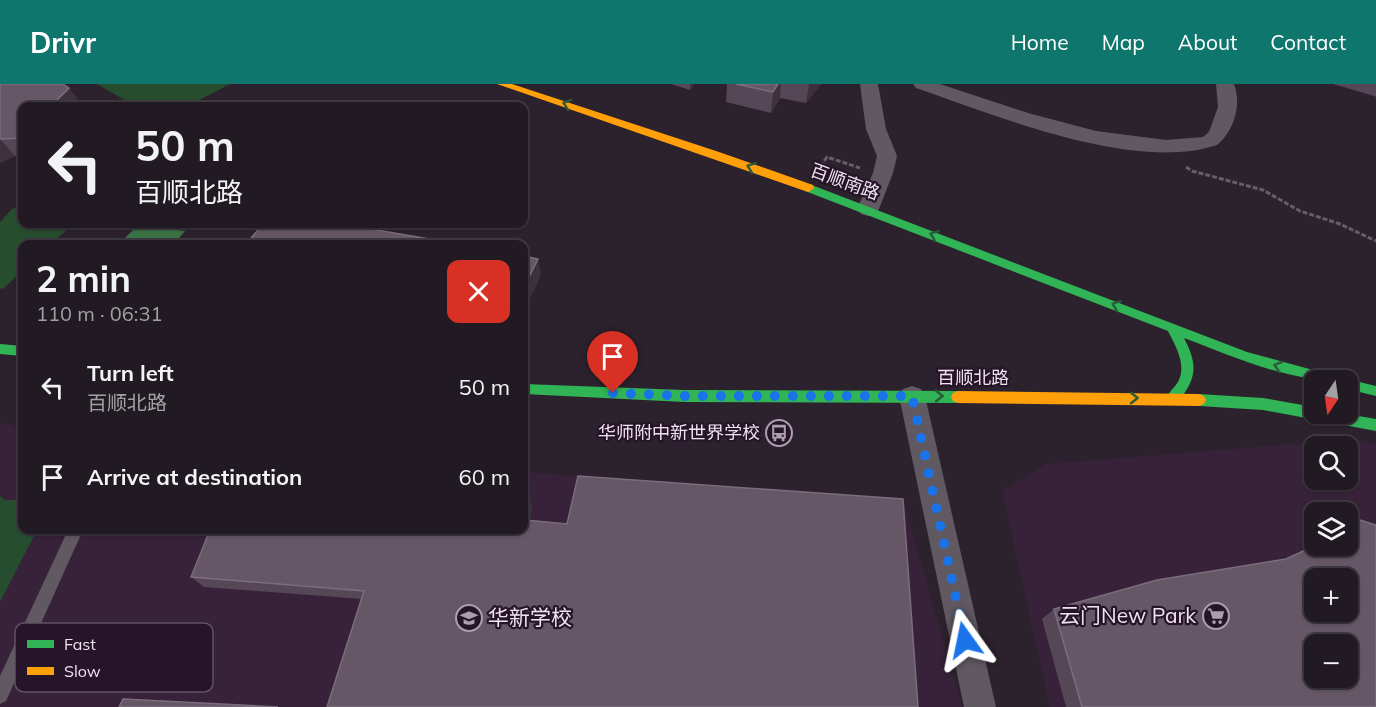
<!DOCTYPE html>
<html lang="en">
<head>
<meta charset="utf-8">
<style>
  :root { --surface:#211a22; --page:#2d272f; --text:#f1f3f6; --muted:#a2a1a5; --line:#3e3840; --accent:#0f766e }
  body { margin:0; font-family:Mulish,"Noto Sans SC",sans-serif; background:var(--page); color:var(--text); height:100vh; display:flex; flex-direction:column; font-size:22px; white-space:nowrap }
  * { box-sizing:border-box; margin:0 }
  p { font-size:20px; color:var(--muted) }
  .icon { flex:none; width:33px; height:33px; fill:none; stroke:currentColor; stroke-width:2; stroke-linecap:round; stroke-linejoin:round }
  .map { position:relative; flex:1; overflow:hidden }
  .panel { position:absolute; left:18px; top:156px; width:510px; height:294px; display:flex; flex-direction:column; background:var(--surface); border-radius:12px; box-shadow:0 2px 4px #0004,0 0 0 2px var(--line) }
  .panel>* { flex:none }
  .guide { position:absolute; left:18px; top:18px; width:510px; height:126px; border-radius:12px; box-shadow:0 2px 4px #0004,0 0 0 2px var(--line); background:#211a22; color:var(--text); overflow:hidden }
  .needle { width:39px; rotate:193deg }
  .fabs { position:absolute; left:1304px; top:286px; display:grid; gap:12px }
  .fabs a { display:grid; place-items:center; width:54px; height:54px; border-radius:12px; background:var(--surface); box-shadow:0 2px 4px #0004,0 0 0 2px var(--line); font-size:30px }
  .pin { position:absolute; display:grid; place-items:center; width:51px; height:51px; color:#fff; margin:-62px -26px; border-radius:50% 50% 50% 0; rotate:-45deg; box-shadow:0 0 6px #0007 }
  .pin .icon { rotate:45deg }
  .me { position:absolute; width:66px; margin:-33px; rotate:348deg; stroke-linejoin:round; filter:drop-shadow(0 0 4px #0008) }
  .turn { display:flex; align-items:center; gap:21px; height:126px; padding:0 18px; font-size:27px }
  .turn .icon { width:78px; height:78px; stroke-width:2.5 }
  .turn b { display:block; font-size:42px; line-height:51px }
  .round { display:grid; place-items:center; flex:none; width:63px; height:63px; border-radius:12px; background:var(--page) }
  .summary { display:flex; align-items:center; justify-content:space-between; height:102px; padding:0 18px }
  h1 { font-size:36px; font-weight:700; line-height:45px }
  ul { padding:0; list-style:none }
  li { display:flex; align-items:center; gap:18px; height:90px; padding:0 18px }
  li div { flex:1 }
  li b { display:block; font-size:22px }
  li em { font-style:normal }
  header { display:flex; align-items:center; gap:36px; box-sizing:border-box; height:84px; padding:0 30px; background:var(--accent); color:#fff }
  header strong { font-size:28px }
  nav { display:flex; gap:33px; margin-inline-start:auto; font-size:21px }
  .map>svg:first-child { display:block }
  .built { fill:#37223a; fill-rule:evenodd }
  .green { fill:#274d2f }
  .water { fill:#3a7245 }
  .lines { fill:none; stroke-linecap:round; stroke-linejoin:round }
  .path { stroke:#655e66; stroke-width:3; stroke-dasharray:5 2; stroke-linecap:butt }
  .lane { fill:#615962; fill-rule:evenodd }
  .street { fill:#615962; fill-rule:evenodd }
  .fast { fill:#30b455; fill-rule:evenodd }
  .slow { fill:#ff9f0a; fill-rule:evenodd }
  .wall { fill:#554756 }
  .shaded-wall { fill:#3d313e }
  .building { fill:#655766; stroke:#7b6d7c; stroke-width:1.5; fill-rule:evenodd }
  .oneway { stroke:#2a5c3c }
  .route { stroke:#1a73e8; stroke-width:10; stroke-dasharray:0 18 }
  .labels { text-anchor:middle; stroke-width:4.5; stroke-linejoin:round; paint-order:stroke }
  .street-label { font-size:18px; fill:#efe2f0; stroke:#261428 }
  .poi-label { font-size:18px; fill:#efe2f0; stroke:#261428; text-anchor:end }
  .near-poi-label { font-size:21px; fill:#efe2f0; stroke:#261428; text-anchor:end }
  .key { fill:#261428; stroke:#625264; stroke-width:1.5 }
  .key-label { font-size:16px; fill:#efe2f0 }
</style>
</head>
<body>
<header>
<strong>Drivr</strong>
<nav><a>Home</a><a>Map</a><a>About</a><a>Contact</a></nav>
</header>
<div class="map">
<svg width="1376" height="623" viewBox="0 0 1376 623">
  <rect width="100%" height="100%" fill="#2c222d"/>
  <path class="built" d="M0,339L22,342V446H524V388L903,415L962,623H0Z
    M1356,355L1376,360V623H1050L1002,407L1046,380ZM1314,363H1347V396H1314ZM1314,429H1347V462H1314ZM1314,495H1347V528H1314ZM1314,561H1347V594H1314Z"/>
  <path class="green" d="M97,0H230L188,22H135Z
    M22,122V140H73L51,160H22V187L3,205L0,204V138L12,125Z
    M0,412L5,416H22V446H37L0,518Z"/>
  <path class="water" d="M138,141L185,147L174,160H119Z"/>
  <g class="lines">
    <path class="path" d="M825,81L822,80L827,73L860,84
      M1186,83L1192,87L1263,106L1300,127L1340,140L1376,157"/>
    <path class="lane" d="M68,446H83L6,617L0,620V592Z"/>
    <path class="street" d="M860,0H878L886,45L897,72L893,89L879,125L875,130L868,132L861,130L857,125L873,89L877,72L866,45Z
      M913,0H940L1028,29L1096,47L1166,56L1203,53L1209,48L1218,23L1216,0H1234C1242,21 1234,47 1217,61C1134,89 995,31 916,4Z
      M912,302L921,305L925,312L996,623H964L899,312L903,305Z"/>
    <path class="fast" d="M809,100L1247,268L1335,292L1340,293L1342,297C1287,297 1234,273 1184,254C1198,281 1197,294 1178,318H1168L1166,314C1169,308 1174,304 1178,298C1187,281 1176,263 1168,247L805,107L804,104Z
      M0,260L22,262V272L0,270Z
      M1347,295L1376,302V312L1347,305V297H1342Z
      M524,300L684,306L958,307L963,309L965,313L963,317L958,319L684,318L524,310Z
      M1199,310L1263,314L1314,323V330H1347L1376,335V347L1263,326L1199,322L1194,320L1192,316L1194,312Z"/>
    <path class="slow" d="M497,0H512L719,68L813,101L814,104L809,108L805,107Z
      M958,307L1199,310L1204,312L1206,316L1204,320L1199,322L958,319L953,317L951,313L953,309Z"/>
  </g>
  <path class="wall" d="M0,0L69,4L81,20L99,22H22V71L15,72L0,79Z
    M671,0H694L690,6Z
    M727,0H821L806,19L780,14L771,29L726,18Z
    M1333,0H1376V13L1374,12Z
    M524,395L532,423L530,436L567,440L903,415L362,515L204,503L191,493L524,446Z
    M1314,444V462L1376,623H1066L1042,535L1054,525L1286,475L1304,466Z"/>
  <path class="shaded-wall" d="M690,0H694L690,6Z
    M778,0H781L780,14L771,29L773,8Z
    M809,0H821L806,19Z
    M69,4L81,20L79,22H56L57,16Z
    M0,55L15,72L0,79Z
    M538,175L541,191L524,227V203Z
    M524,395L532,423L529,446L525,436Z"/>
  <path class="building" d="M0,0H63L69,4L57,16L56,22H22V54L0,55Z
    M736,0H778L773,8Z
    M88,18L99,22H71Z
    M263,140H342L458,160H246Z
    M524,172L538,175L524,203Z
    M578,392L903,415L918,623H327L364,507L191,493L210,446H524V396L528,413L525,436L567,440Z
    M1347,432L1376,441V623H1082L1054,525L1157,496L1286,475L1314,462H1347ZM1314,495H1347V528H1314ZM1314,561H1347V594H1314Z
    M123,615L278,623H119Z"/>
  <defs><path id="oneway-chevron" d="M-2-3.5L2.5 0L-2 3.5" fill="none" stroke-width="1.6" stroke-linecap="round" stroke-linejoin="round" transform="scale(1.5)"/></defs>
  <g class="oneway">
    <use href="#oneway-chevron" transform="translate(567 20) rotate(-162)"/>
    <use href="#oneway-chevron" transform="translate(751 83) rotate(-160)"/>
    <use href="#oneway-chevron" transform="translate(934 151) rotate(-159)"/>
    <use href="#oneway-chevron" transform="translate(1116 221) rotate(-159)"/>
    <use href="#oneway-chevron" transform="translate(1278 282) rotate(-164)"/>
    <use href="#oneway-chevron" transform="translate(939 312)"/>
    <use href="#oneway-chevron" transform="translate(1134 314)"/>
  </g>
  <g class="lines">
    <path class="route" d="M613,309L684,312H912L965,556"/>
  </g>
  <defs>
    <symbol id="bus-ring" viewBox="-11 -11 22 22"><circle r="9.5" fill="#261428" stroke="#ab9fac" stroke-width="1.5"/><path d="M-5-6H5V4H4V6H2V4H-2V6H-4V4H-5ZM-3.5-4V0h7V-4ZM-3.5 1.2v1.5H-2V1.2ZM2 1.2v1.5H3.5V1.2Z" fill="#ab9fac"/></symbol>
    <symbol id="supermarket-ring" viewBox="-11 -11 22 22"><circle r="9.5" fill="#261428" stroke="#ab9fac" stroke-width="1.5"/><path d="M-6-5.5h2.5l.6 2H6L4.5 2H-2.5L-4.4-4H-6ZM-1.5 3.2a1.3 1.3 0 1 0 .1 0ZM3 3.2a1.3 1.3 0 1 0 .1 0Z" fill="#ab9fac"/></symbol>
    <symbol id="school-ring" viewBox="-11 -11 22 22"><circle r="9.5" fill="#261428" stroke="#ab9fac" stroke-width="1.5"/><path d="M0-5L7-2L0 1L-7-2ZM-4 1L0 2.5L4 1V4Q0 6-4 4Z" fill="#ab9fac"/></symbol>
  </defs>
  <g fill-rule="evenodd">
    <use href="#bus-ring" x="764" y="334" width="30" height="30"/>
    <use href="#supermarket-ring" x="1201" y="517" width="30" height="30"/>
    <use href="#school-ring" x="454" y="519" width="30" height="30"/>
  </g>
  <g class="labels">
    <g class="street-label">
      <text transform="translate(845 98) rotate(20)" y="6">百顺南路</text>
      <text x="973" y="300">百顺北路</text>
    </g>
    <g class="poi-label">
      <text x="760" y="355">华师附中新世界学校</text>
    </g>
    <g class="near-poi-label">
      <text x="1196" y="539">云门New Park</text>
      <text x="488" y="541" text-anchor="start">华新学校</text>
    </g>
  </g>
  <rect x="15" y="539" width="198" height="69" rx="9" class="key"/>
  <rect x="27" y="556" width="27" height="8" fill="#30b455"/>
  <rect x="27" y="583" width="27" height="8" fill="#ff9f0a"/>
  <g class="key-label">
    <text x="64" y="566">Fast</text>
    <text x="64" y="593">Slow</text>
  </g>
</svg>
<div class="fabs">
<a><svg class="needle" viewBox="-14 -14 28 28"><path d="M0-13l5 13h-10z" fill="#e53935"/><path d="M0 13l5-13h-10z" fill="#a2a1a5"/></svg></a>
<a><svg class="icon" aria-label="search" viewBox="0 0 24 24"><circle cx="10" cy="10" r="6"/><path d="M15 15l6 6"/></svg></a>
<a><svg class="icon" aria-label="layers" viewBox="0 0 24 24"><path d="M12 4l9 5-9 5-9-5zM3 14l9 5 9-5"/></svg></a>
<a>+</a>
<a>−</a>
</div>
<div class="pin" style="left:613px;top:309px;background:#d93025"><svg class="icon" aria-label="arrive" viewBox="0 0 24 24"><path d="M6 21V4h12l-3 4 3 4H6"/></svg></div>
<svg class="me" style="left:965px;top:556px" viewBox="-20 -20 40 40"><path d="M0-17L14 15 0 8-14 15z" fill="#1a73e8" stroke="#fff" stroke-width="4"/></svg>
<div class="guide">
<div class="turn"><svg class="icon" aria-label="left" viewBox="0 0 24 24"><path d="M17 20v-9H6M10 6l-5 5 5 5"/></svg><div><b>50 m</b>百顺北路</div></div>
</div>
<section class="panel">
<div class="summary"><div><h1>2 min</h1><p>110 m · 06:31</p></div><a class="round" style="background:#d93025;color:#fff"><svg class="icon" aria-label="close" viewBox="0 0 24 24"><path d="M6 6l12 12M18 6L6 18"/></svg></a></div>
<ul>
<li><svg class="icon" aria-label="left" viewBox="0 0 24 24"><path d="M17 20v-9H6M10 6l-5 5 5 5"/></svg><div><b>Turn left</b><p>百顺北路</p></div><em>50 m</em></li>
<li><svg class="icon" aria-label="arrive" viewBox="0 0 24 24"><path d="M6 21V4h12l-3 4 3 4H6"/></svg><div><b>Arrive at destination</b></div><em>60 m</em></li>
</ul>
</section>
</div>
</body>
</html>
